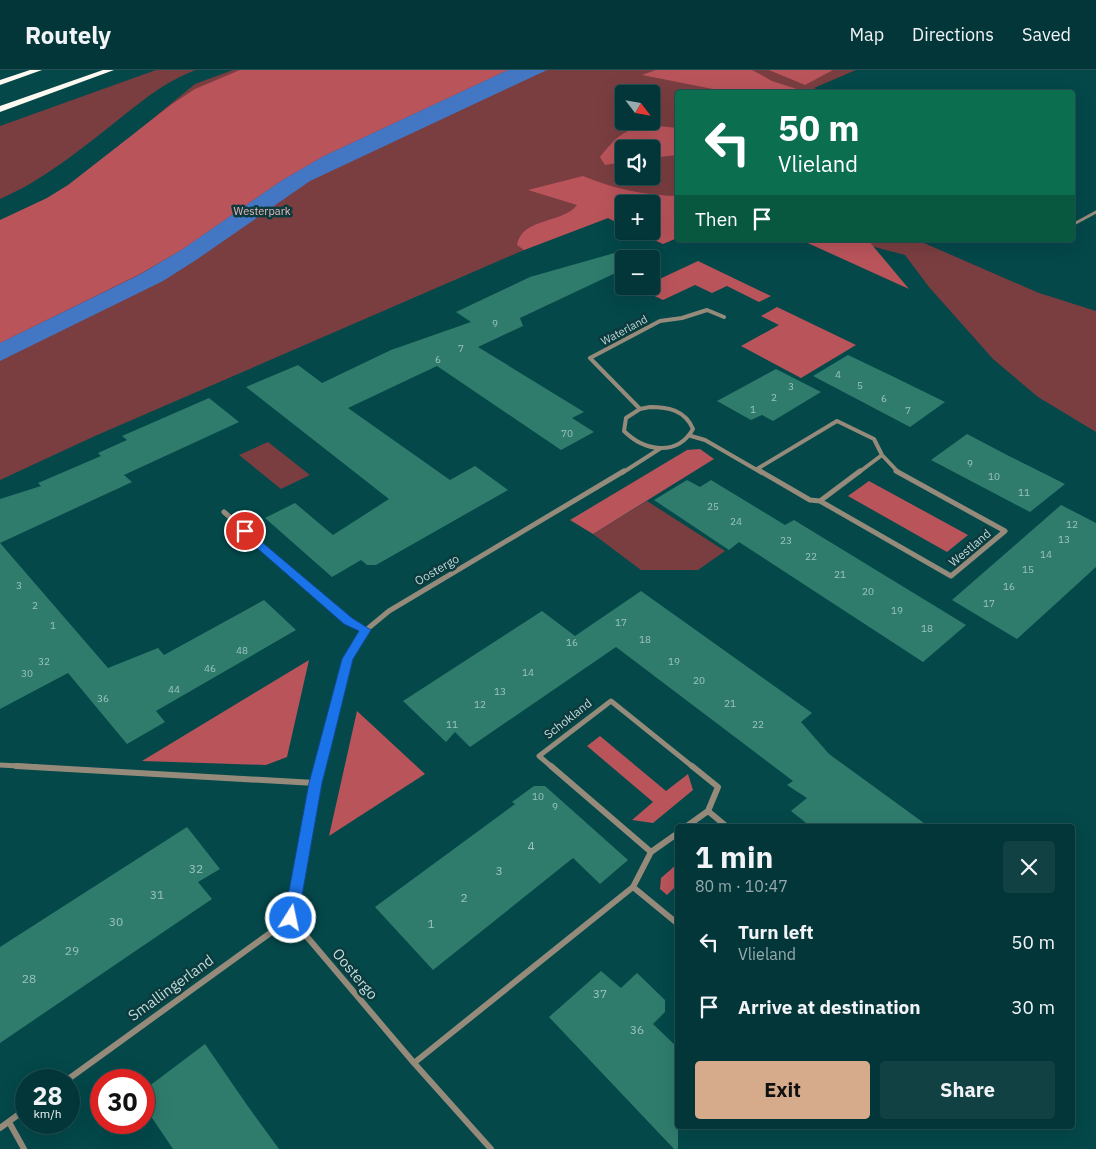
<!DOCTYPE html>
<html lang="en">
<head>
<meta charset="utf-8">
<style>
  :root { --surface:#033638; --page:#114143; --text:#f1f3f6; --muted:#97abae; --line:#245053; --accent:#d6ab8b }
  body { margin:0; font-family:"IBM Plex Sans",sans-serif; background:var(--page); color:var(--text); height:100vh; display:flex; flex-direction:column; font-size:19px; white-space:nowrap }
  * { box-sizing:border-box; margin:0 }
  p { font-size:16px; color:var(--muted) }
  .icon { flex:none; width:28px; height:28px; fill:none; stroke:currentColor; stroke-width:2; stroke-linecap:round; stroke-linejoin:round }
  .map { position:relative; flex:1; overflow:hidden }
  .details { position:absolute; left:675px; top:754px; width:400px; height:305px; display:flex; flex-direction:column; background:var(--surface); border-radius:5px; box-shadow:0 5px 20px #0002,0 0 0 1px var(--line) }
  .details>* { flex:none }
  .guide { position:absolute; left:675px; top:20px; width:400px; height:152px; border-radius:5px; box-shadow:0 5px 20px #0002,0 0 0 1px var(--line); background:#0b6e4f; color:#fff; overflow:hidden }
  .needle { width:32px; rotate:121deg }
  .tools { position:absolute; left:615px; top:15px; display:grid; gap:10px }
  .tools a { display:grid; place-items:center; width:45px; height:45px; border-radius:5px; background:var(--surface); box-shadow:0 5px 20px #0002,0 0 0 1px var(--line); font-size:25px }
  .speed { position:absolute; left:15px; top:999px; display:flex; gap:10px; font-size:25px; font-weight:700; text-align:center }
  .speed>* { display:grid; place-content:center; width:65px; height:65px; border-radius:50%; background:var(--surface); box-shadow:0 5px 20px #0002,0 0 0 1px var(--line); line-height:1 }
  .speed small { font-size:12px; font-weight:400 }
  .speed .limit { border:8px solid #d22; background:#fff; color:#111 }
  .pin { position:absolute; display:grid; place-items:center; width:42px; height:42px; color:#fff; margin:-21px; border:2px solid #fff; border-radius:50%; box-shadow:0 1px 5px #0007 }
  .me { position:absolute; width:55px; margin:-28px; rotate:10deg; stroke-linejoin:round; filter:drop-shadow(0 0 4px #0008) }
  .turn { display:flex; align-items:center; gap:18px; height:105px; padding:0 20px; font-size:22px }
  .turn .icon { width:65px; height:65px; stroke-width:2.5 }
  .turn b { display:block; font-size:35px; line-height:42px }
  .then { display:flex; align-items:center; height:48px; padding:0 20px; background:#0003; gap:10px; font-size:19px }
  .round { display:grid; place-items:center; flex:none; width:52px; height:52px; border-radius:5px; background:var(--page) }
  .head { display:flex; align-items:center; justify-content:space-between; height:85px; padding:0 20px }
  h1 { font-size:30px; font-weight:800; line-height:38px }
  .cta { display:flex; gap:10px; margin-top:auto; padding:10px 20px }
  .cta a { flex:1; height:58px; border-radius:5px; background:var(--accent); color:#111; font-size:20px; font-weight:800; line-height:58px; text-align:center }
  .cta a+a { background:var(--page); color:var(--text) }
  ul { padding:0; list-style:none }
  li { display:flex; align-items:center; gap:15px; height:65px; padding:0 20px }
  li div { flex:1 }
  li b { display:block; font-size:19px }
  li em { font-style:normal }
  header { display:flex; align-items:center; gap:30px; box-sizing:border-box; height:70px; padding:0 25px; background:var(--surface); border-bottom:1px solid var(--line) }
  header strong { font-size:24px }
  nav { display:flex; gap:28px; margin-inline-start:auto; font-size:18px }
  .map>svg:first-child { display:block }
  .green { fill:#7a3e41; fill-rule:evenodd }
  .forest { fill:#ba545b }
  .water { fill:#4377c4 }
  .building { fill:#2f7c6d }
  .lines { fill:none; stroke-linecap:round; stroke-linejoin:round }
  .minor-far3 { stroke:#968b7b; stroke-width:3 }
  .minor-far2 { stroke:#968b7b; stroke-width:4 }
  .minor-far1 { stroke:#968b7b; stroke-width:5 }
  .minor { stroke:#968b7b; stroke-width:6 }
  .motorway { fill:#fef9f1; fill-rule:evenodd }
  .route { fill:#1a73e8; stroke:#114b97 }
  .labels { text-anchor:middle; stroke-width:5; stroke-linejoin:round; paint-order:stroke }
  .number-label { font-size:10px; fill:#9bc3c0 }
  .far-park-label { font-size:11px; fill:#f2baba; stroke:#0d3b3d }
  .far-street-label { font-size:11px; fill:#bfdbdc; stroke:#0d3b3d }
  .street-label { font-size:12px; fill:#bfdbdc; stroke:#0d3b3d }
  .near-number-label { font-size:12px; fill:#9bc3c0 }
  .near-street-label { font-size:15px; fill:#bfdbdc; stroke:#0d3b3d }
</style>
</head>
<body>
<header>
<strong>Routely</strong>
<nav><a>Map</a><a>Directions</a><a>Saved</a></nav>
</header>
<div class="map">
<svg width="1096" height="1079" viewBox="0 0 1096 1079">
  <rect width="100%" height="100%" fill="#04484a"/>
  <path class="green" d="M156,0H196C164,12 145,29 118,50C81,79 44,110 0,129V56Z
    M233,0H856L814,18L825,22H678L677,168L663,174L635,161H651V134H624V156L608,148L524,180L95,366L0,410V155L46,136L195,14ZM624,24H651V51H624ZM624,79H651V106H624Z
    M848,170H917L1039,223L1096,241V362L1038,327L993,289L929,217L905,185Z
    M268,372L310,405L281,419L239,385Z
    M647,431L725,481L698,500H641L593,464Z"/>
  <path class="forest" d="M240,0H508L324,86L281,111L183,179L138,205L0,273V150L47,128L68,115L172,34L195,19Z
    M656,0H752L772,11L806,22H728L642,5Z
    M769,0H833L805,15Z
    M651,55L677,58V85L651,88V79H624V92L605,95L600,87C618,65 623,60 651,55Z
    M583,106C614,119 644,125 677,126V168L663,174L635,161H651V134H624V156L608,148L524,180L517,175C522,147 563,154 577,135L528,120Z
    M801,170H868L909,219Z
    M698,191L771,226L759,232L727,216L712,223L695,215L663,230L640,219L651,216V213Z
    M777,237L856,275L801,308L741,276L779,255L761,246Z
    M700,379L714,389L593,464L570,450L687,380Z
    M869,411L968,465L947,482L848,426Z
    M309,590L287,687L266,695L142,691Z
    M357,641L425,704L329,766Z
    M600,666L666,721L688,704L693,720L653,753L632,750L653,732L587,676Z
    M677,794V815L667,825L660,819L661,808Z"/>
  <path class="water" d="M508,0H547L310,111L196,190L163,211L0,291V273L139,205L183,179L281,111L324,86Z"/>
  <path class="building" d="M618,182L624,199L520,248L523,256L478,277L584,342L572,348L594,362L561,380L437,296L348,338L450,410L475,396L508,420L376,495H367L361,490L332,507L265,448L295,433L333,465L389,429L246,317L298,295L322,313L391,280L471,252L456,242L530,207Z
    M848,285L894,307L945,332L910,357L813,306Z
    M776,299L821,322L773,351L762,345L751,350L717,331Z
    M209,328L239,352L124,405L132,412L0,473V429L41,416L38,413L101,386L98,383L127,370L122,366Z
    M967,364L1007,385L1065,414L1030,442L931,390Z
    M687,410L700,417L711,410L785,455L794,450L966,555L923,592L739,472L729,480L654,430Z
    M1061,435L1096,453V497L1017,569L952,530Z
    M0,473L108,598L158,578L164,585L264,530L296,560L156,641L165,652L127,674L68,603L0,639Z
    M641,521L812,643L801,652L829,684L928,756H810L791,741L807,728L787,715L793,711L616,577L470,677L455,662L446,672L403,631L542,541L575,566Z
    M534,716H545L628,790L600,814L573,788L433,900L375,837L515,734L512,732Z
    M187,757L220,799L198,812L212,829L0,973V877Z
    M601,901L621,918L637,903L665,930V942L653,954L678,978V1079H674L549,947Z
    M205,974L247,1035L279,1079H173L144,1036V1020Z"/>
  <g class="lines">
    <path class="minor-far3" d="M1072,155L1096,142"/>
    <path class="minor-far2" d="M650,337C668,337 685,340 693,359C677,387 644,381 624,361L626,348L640,339Z
      M640,339L590,288L660,251L682,248L707,240L724,247
      M691,366L705,370L762,403
      M757,399L837,351L874,369L882,385L899,403
      M622,403L661,378
      M858,403L882,385"/>
    <path class="minor-far1" d="M760,401L810,430L820,431L951,506L1005,461L896,401
      M820,431L860,401
      M224,442L348,551L366,560
      M0,695L38,697
      M319,697L348,589L366,560L389,541L624,401
      M552,697L539,686L611,631L693,697"/>
    <path class="minor" d="M16,696L315,713
      M320,696L291,848L414,993L491,1079
      M551,696L651,782L633,817L678,854
      M692,696L718,717L708,741
      M708,741L726,756
      M687,756L708,741
      M651,782L678,763
      M414,993L633,817
      M67,1010L291,848
      M9,1052L24,1079
      M0,1058L26,1039"/>
    <path class="motorway" d="M30,0H42L0,15V10Z
      M103,0H114L0,42V36Z"/>
  </g>
  <path class="route" d="M245,458L352,548L371,560L353,589L331,678L322,713L298,848L296,853L291,855L286,853L284,848L309,713L342,589L359,561L344,554L241,464L240,461Z"/>
  <g class="labels">
    <g class="number-label">
      <text x="495" y="257">9</text>
      <text x="461" y="282">7</text>
      <text x="438" y="293">6</text>
      <text x="838" y="308">4</text>
      <text x="860" y="319">5</text>
      <text x="791" y="320">3</text>
      <text x="774" y="331">2</text>
      <text x="884" y="332">6</text>
      <text x="753" y="343">1</text>
      <text x="908" y="344">7</text>
      <text x="567" y="367">70</text>
      <text x="970" y="397">9</text>
      <text x="994" y="410">10</text>
      <text x="1024" y="426">11</text>
      <text x="713" y="440">25</text>
      <text x="736" y="455">24</text>
      <text x="1072" y="458">12</text>
      <text x="1064" y="473">13</text>
      <text x="786" y="474">23</text>
      <text x="1046" y="488">14</text>
      <text x="811" y="490">22</text>
      <text x="1028" y="503">15</text>
      <text x="840" y="508">21</text>
      <text x="19" y="519">3</text>
      <text x="1009" y="520">16</text>
      <text x="868" y="525">20</text>
      <text x="989" y="537">17</text>
      <text x="35" y="539">2</text>
      <text x="897" y="544">19</text>
      <text x="621" y="556">17</text>
      <text x="53" y="559">1</text>
      <text x="927" y="562">18</text>
      <text x="645" y="573">18</text>
      <text x="572" y="576">16</text>
      <text x="242" y="584">48</text>
      <text x="44" y="595">32</text>
      <text x="674" y="595">19</text>
      <text x="210" y="602">46</text>
      <text x="528" y="606">14</text>
      <text x="27" y="607">30</text>
      <text x="699" y="614">20</text>
      <text x="174" y="623">44</text>
      <text x="500" y="625">13</text>
      <text x="103" y="632">36</text>
      <text x="730" y="637">21</text>
      <text x="480" y="638">12</text>
      <text x="452" y="658">11</text>
      <text x="758" y="658">22</text>
      <text x="538" y="730">10</text>
      <text x="555" y="740">9</text>
    </g>
    <g class="far-park-label">
      <text x="262" y="145">Westerpark</text>
    </g>
    <g class="far-street-label">
      <text transform="translate(624 260) rotate(-28)" y="4">Waterland</text>
    </g>
    <g class="street-label">
      <text transform="translate(970 478) rotate(-40)" y="4">Westland</text>
      <text transform="translate(437 500) rotate(-30)" y="4">Oostergo</text>
      <text transform="translate(568 649) rotate(-38)" y="4">Schokland</text>
    </g>
    <g class="near-number-label">
      <text x="531" y="780">4</text>
      <text x="196" y="803">32</text>
      <text x="499" y="805">3</text>
      <text x="157" y="829">31</text>
      <text x="464" y="832">2</text>
      <text x="116" y="856">30</text>
      <text x="431" y="858">1</text>
      <text x="72" y="885">29</text>
      <text x="29" y="913">28</text>
      <text x="600" y="928">37</text>
      <text x="637" y="964">36</text>
    </g>
    <g class="near-street-label">
      <text transform="translate(355 904) rotate(50)" y="5">Oostergo</text>
      <text transform="translate(171 918) rotate(-36)" y="5">Smallingerland</text>
    </g>
  </g>
</svg>
<div class="tools">
<a><svg class="needle" viewBox="-14 -14 28 28"><path d="M0-13l5 13h-10z" fill="#e53935"/><path d="M0 13l5-13h-10z" fill="#97abae"/></svg></a>
<a><svg class="icon" aria-label="sound" viewBox="0 0 24 24"><path d="M4 9h4l5-4v14l-5-4H4zM17 9q2 3 0 6"/></svg></a>
<a>+</a>
<a>−</a>
</div>
<div class="speed"><div>28<small>km/h</small></div><div class="limit">30</div></div>
<div class="pin" style="left:245px;top:461px;background:#d93025"><svg class="icon" aria-label="arrive" viewBox="0 0 24 24"><path d="M6 21V4h12l-3 4 3 4H6"/></svg></div>
<svg class="me" style="left:291px;top:848px" viewBox="-20 -20 40 40"><circle r="17" fill="#1a73e8" stroke="#fff" stroke-width="3"/><path d="M0-11L8 9 0 5-8 9z" fill="#fff"/></svg>
<div class="guide">
<div class="turn"><svg class="icon" aria-label="left" viewBox="0 0 24 24"><path d="M17 20v-9H6M10 6l-5 5 5 5"/></svg><div><b>50 m</b>Vlieland</div></div>
<div class="then">Then<svg class="icon" aria-label="arrive" viewBox="0 0 24 24"><path d="M6 21V4h12l-3 4 3 4H6"/></svg></div>
</div>
<section class="details">
<div class="head"><div><h1>1 min</h1><p>80 m · 10:47</p></div><a class="round"><svg class="icon" aria-label="close" viewBox="0 0 24 24"><path d="M6 6l12 12M18 6L6 18"/></svg></a></div>
<ul>
<li><svg class="icon" aria-label="left" viewBox="0 0 24 24"><path d="M17 20v-9H6M10 6l-5 5 5 5"/></svg><div><b>Turn left</b><p>Vlieland</p></div><em>50 m</em></li>
<li><svg class="icon" aria-label="arrive" viewBox="0 0 24 24"><path d="M6 21V4h12l-3 4 3 4H6"/></svg><div><b>Arrive at destination</b></div><em>30 m</em></li>
</ul>
<div class="cta"><a>Exit</a><a>Share</a></div>
</section>
</div>
</body>
</html>
